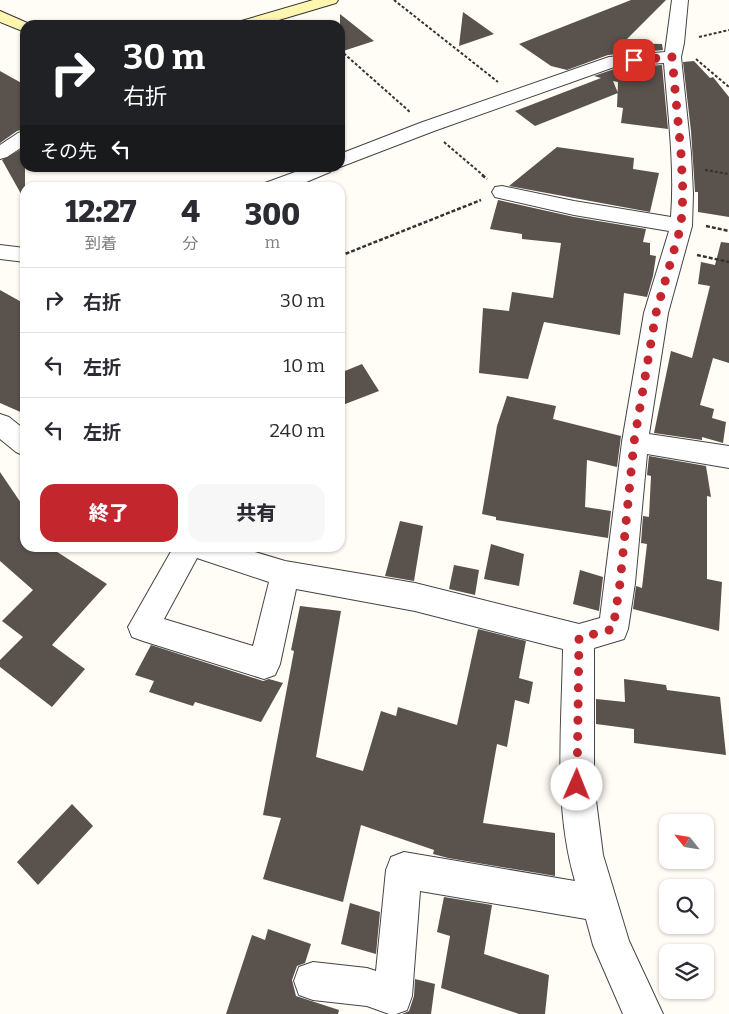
<!DOCTYPE html>
<html lang="ja">
<head>
<meta charset="utf-8">
<style>
  :root { --surface:#fff; --page:#f7f7f7; --text:#2b2b33; --muted:#7c7c81; --line:#e1e1e2; --accent:#c4262e }
  body { margin:0; font-family:Bitter,"Noto Sans JP",serif; background:var(--page); color:var(--text); height:100vh; display:flex; flex-direction:column; font-size:19px; white-space:nowrap }
  * { box-sizing:border-box; margin:0 }
  p { font-size:16px; color:var(--muted) }
  .icon { flex:none; width:28px; height:28px; fill:none; stroke:currentColor; stroke-width:2; stroke-linecap:round; stroke-linejoin:round }
  .map { position:relative; flex:1; overflow:hidden }
  .sheet { position:absolute; left:20px; top:182px; width:325px; height:370px; display:flex; flex-direction:column; background:var(--surface); border-radius:15px; box-shadow:0 1px 4px #0004 }
  .sheet>* { flex:none }
  .hud { position:absolute; left:20px; top:20px; width:325px; height:152px; border-radius:15px; box-shadow:0 1px 4px #0004; background:#202124; color:#fff; overflow:hidden }
  .needle { width:32px; rotate:300deg }
  .tools { position:absolute; left:659px; top:814px; display:grid; gap:10px }
  .tools a { display:grid; place-items:center; width:55px; height:55px; border-radius:10px; background:var(--surface); box-shadow:0 1px 4px #0004; font-size:25px }
  .pin { position:absolute; display:grid; place-items:center; width:42px; height:42px; color:#fff; margin:-21px; border-radius:10px; box-shadow:0 2px 8px #0006 }
  .me { position:absolute; width:55px; margin:-28px; rotate:1deg; stroke-linejoin:round; filter:drop-shadow(0 0 4px #0008) }
  .turn { display:flex; align-items:center; gap:18px; height:105px; padding:0 20px; font-size:22px }
  .turn .icon { width:65px; height:65px; stroke-width:2.5 }
  .turn b { display:block; font-size:35px; line-height:42px }
  .then { display:flex; align-items:center; height:48px; padding:0 20px; background:#0003; gap:10px; font-size:19px }
  .eta { display:flex; justify-content:space-evenly; align-items:center; height:85px; text-align:center }
  .eta b { font-size:30px; font-weight:800; line-height:35px }
  .action { display:flex; gap:10px; margin-top:auto; padding:10px 20px }
  .action a { flex:1; height:58px; border-radius:15px; background:var(--accent); color:#fff; font-size:20px; font-weight:800; line-height:58px; text-align:center }
  .action a+a { background:var(--page); color:var(--text) }
  ul { padding:0; list-style:none }
  li { display:flex; align-items:center; gap:15px; height:65px; padding:0 20px; border-top:1px solid var(--line) }
  li div { flex:1 }
  li b { display:block; font-size:19px }
  li em { font-style:normal }
  .map>svg:first-child { display:block }
  .building { fill:#5a524d }
  .lines { fill:none; stroke-linecap:round; stroke-linejoin:round }
  .street-casing { stroke:#444; stroke-width:2 }
  .secondary-casing { stroke:#333; stroke-width:2 }
  .path-far1 { stroke:#333; stroke-width:2; stroke-dasharray:3 2; stroke-linecap:butt }
  .path { stroke:#333; stroke-width:2.5; stroke-dasharray:4 2; stroke-linecap:butt }
  .street { fill:#fff; fill-rule:evenodd }
  .secondary { fill:#fff6b0; fill-rule:evenodd }
  .route { stroke:#c4262e; stroke-width:9; stroke-dasharray:0 16.2 }
</style>
</head>
<body>
<div class="map">
<svg width="729" height="1014" viewBox="0 0 729 1014">
  <rect width="100%" height="100%" fill="#fffdf5"/>
  <path class="building" d="M631,0H666L623,43L662,44L663,50L608,55L567,70L551,66L519,44Z
    M463,12L494,34L459,46Z
    M340,14L374,41L340,52Z
    M694,61L710,78L713,77L729,97V217L698,212V192H695L691,131L683,62Z
    M662,65L668,129L621,123L623,108L617,107L618,82L613,81L618,93L535,126L515,111L601,78L594,76L617,68Z
    M0,71L25,85V129L17,131L0,143Z
    M25,147V201L2,160Z
    M557,147L634,158L633,169L659,173L650,212L509,186Z
    M498,200L574,217L646,229L643,242L650,243V255L656,256L653,276L647,297L624,293L620,335L544,322L528,379L479,373L483,308L509,311L512,292L553,298L561,243L522,239V234L490,229Z
    M721,242L729,243V363L713,358L700,405L714,409L712,418L726,422L723,443L702,437V440L654,433L671,351L692,358L710,286L698,284L701,262L715,265Z
    M0,290L25,304V414L0,403Z
    M362,364L379,391L340,406V373Z
    M507,396L556,406L553,419L621,436L617,467L587,460L585,507L611,511L608,538L496,520V517L482,514L497,426Z
    M649,456L706,466L711,497L707,496V579L722,582L719,631L633,609L636,586L642,588L647,544L641,543L643,516L649,517L651,476L647,475Z
    M0,472L25,509V548H51L107,584L52,645L85,669L52,707L0,667V660L23,637L2,621L33,590L0,561Z
    M400,521L423,526L414,581L385,576Z
    M491,544L524,554L519,586L484,579Z
    M454,565L479,570L475,595L449,589Z
    M580,570L603,577L599,611L573,604Z
    M300,606L341,611L316,757L363,771L381,711L396,716L398,707L457,725L478,629L526,641L519,678L533,682L529,704L515,700L507,747L497,744L483,823L555,833V876L448,858L433,854L434,850L361,825L343,902L263,879L281,818L263,815L294,651L291,650Z
    M151,645L263,681L269,679L283,683L261,722L195,702L193,706L149,692L154,681L135,675Z
    M624,679L666,685L667,690L720,697L726,755L634,743V729L596,724V699L625,702Z
    M72,804L93,826L38,885L17,862Z
    M444,897L492,905L484,954L549,975L545,1014H519L441,988L450,936L437,932Z
    M350,903L380,912L376,954L341,944Z
    M268,929L311,944L305,963L297,966L292,980L296,996L339,1010L338,1014H226L252,935L265,940Z
    M415,979L435,984L431,1014H402L409,1011L414,996Z"/>
  <g class="lines">
    <defs>
      <path id="street" d="M672,0H688L684,43L681,57L691,153L693,194L692,226L668,313L649,434L729,446V468L647,454L635,583L628,629L624,639L594,648V785L603,855L629,941L663,1014H623L593,945L586,919L420,891L412,996L407,1010L396,1014H389L367,1006L313,1000L299,995L294,981L299,967L313,962L367,968L376,971L386,870L391,857L404,852L575,881C553,806 562,726 563,649L415,611L296,589L280,664L275,675L264,679L143,641L132,637L128,627L173,548H242L285,561L415,583L579,624L600,618L622,442L644,313L669,231L574,215L495,197L492,192L495,187L502,186L574,201L671,217C675,166 668,114 664,63L617,66L434,131L340,167V154L420,123L609,57L665,52ZM197,558L269,582L253,646L164,619Z
        M25,131V145L7,157L0,159V145L18,133Z
        M306,168H333L330,172L292,188H262L265,183Z
        M0,245L25,248V262L0,259Z
        M0,414L9,417L25,430V456L16,452L0,439Z"/>
      <path id="secondary" d="M313,0H338L336,3L262,25H236L238,22Z
        M0,11L32,25H25V32L0,22Z"/>
    </defs>
    <use href="#street" class="street-casing"/>
    <use href="#secondary" class="secondary-casing"/>
    <path class="path-far1" d="M394,0L498,82
      M699,37L729,30
      M340,50L410,112
      M696,59L729,87
      M444,142L484,176
      M705,170L729,174"/>
    <path class="path" d="M482,175L487,179
      M706,226L729,231
      M697,255L729,262
      M340,256L481,200"/>
    <use href="#street" class="street"/>
    <use href="#secondary" class="secondary"/>
  </g>
  <g class="lines">
    <path class="route" d="M577,785L579,638L613,629L620,583L634,442L656,313L681,226L683,194L681,153L672,57L634,60"/>
  </g>
</svg>
<div class="tools">
<a><svg class="needle" viewBox="-14 -14 28 28"><path d="M0-13l5 13h-10z" fill="#e53935"/><path d="M0 13l5-13h-10z" fill="#7c7c81"/></svg></a>
<a><svg class="icon" aria-label="search" viewBox="0 0 24 24"><circle cx="10" cy="10" r="6"/><path d="M15 15l6 6"/></svg></a>
<a><svg class="icon" aria-label="layers" viewBox="0 0 24 24"><path d="M12 4l9 5-9 5-9-5zM3 14l9 5 9-5"/></svg></a>
</div>
<div class="pin" style="left:634px;top:60px;background:#d93025"><svg class="icon" aria-label="arrive" viewBox="0 0 24 24"><path d="M6 21V4h12l-3 4 3 4H6"/></svg></div>
<svg class="me" style="left:577px;top:785px" viewBox="-20 -20 40 40"><circle r="19" fill="#fff"/><path d="M0-13L10 11 0 6-10 11z" fill="#c4262e"/></svg>
<div class="hud">
<div class="turn"><svg class="icon" aria-label="right" viewBox="0 0 24 24"><path d="M7 20v-9h11M14 6l5 5-5 5"/></svg><div><b>30 m</b>右折</div></div>
<div class="then">その先<svg class="icon" aria-label="left" viewBox="0 0 24 24"><path d="M17 20v-9H6M10 6l-5 5 5 5"/></svg></div>
</div>
<section class="sheet">
<div class="eta">
<div><b>12:27</b><p>到着</p></div>
<div><b>4</b><p>分</p></div>
<div><b>300</b><p>m</p></div>
</div>
<ul>
<li><svg class="icon" aria-label="right" viewBox="0 0 24 24"><path d="M7 20v-9h11M14 6l5 5-5 5"/></svg><div><b>右折</b></div><em>30 m</em></li>
<li><svg class="icon" aria-label="left" viewBox="0 0 24 24"><path d="M17 20v-9H6M10 6l-5 5 5 5"/></svg><div><b>左折</b></div><em>10 m</em></li>
<li><svg class="icon" aria-label="left" viewBox="0 0 24 24"><path d="M17 20v-9H6M10 6l-5 5 5 5"/></svg><div><b>左折</b></div><em>240 m</em></li>
</ul>
<div class="action"><a>終了</a><a>共有</a></div>
</section>
</div>
</body>
</html>
